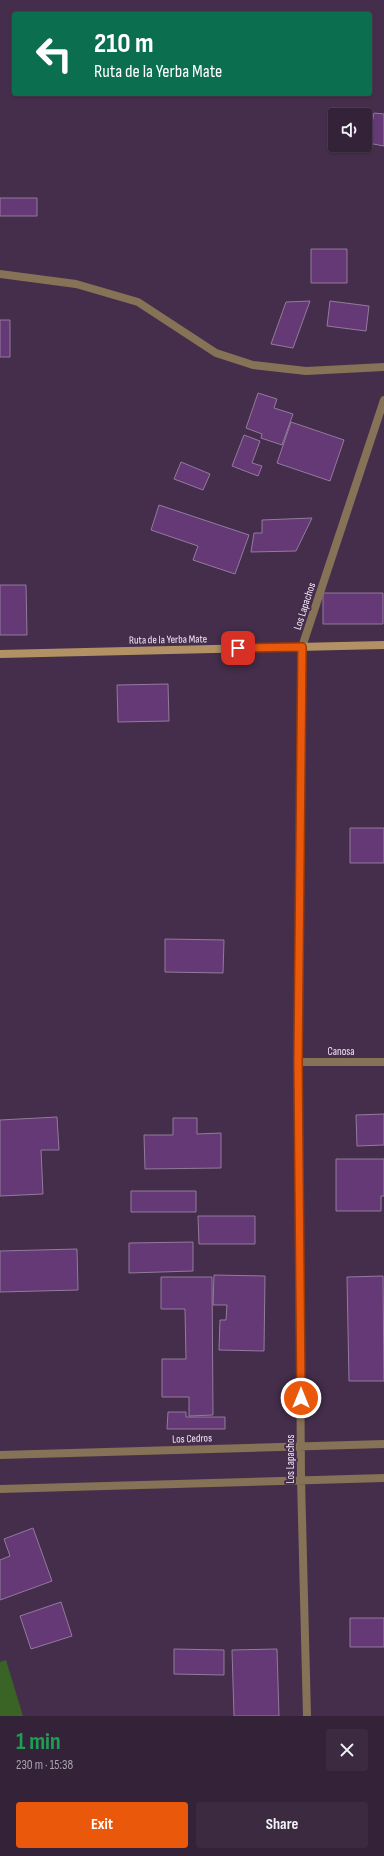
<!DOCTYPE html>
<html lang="en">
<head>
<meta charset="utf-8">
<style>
  :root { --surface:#332238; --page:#3b2a40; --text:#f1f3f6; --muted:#a9a4ae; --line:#4e3f53; --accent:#ea580c }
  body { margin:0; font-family:"Sofia Sans Condensed",sans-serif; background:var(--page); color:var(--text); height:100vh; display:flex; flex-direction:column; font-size:15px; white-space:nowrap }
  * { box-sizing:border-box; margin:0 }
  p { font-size:13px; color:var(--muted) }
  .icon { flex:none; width:22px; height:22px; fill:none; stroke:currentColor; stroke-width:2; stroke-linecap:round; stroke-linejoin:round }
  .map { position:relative; height:1716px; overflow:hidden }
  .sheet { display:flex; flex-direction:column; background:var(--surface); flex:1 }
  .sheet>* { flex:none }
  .top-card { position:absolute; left:12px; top:12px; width:360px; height:84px; border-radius:4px; box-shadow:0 1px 3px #0004,0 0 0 1px var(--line); background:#0b6e4f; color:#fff; overflow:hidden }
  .controls { position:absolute; left:328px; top:108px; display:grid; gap:8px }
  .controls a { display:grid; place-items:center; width:44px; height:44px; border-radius:4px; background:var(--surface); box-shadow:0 1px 3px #0004,0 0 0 1px var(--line); font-size:20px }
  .pin { position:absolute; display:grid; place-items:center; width:34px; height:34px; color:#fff; margin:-17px; border-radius:8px; box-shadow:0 2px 6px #0006 }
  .me { position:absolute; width:44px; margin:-22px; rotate:0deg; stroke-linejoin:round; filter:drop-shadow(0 0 3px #0008) }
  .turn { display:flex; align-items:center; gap:14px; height:84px; padding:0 16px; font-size:18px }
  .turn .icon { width:52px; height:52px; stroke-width:2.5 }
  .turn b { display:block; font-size:28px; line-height:34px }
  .round { display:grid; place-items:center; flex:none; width:42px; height:42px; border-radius:4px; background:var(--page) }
  .head { display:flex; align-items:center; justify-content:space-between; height:68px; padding:0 16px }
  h1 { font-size:24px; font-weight:700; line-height:30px; color:#1e9e55 }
  .button { display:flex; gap:8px; margin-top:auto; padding:8px 16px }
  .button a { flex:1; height:46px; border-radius:4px; background:var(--accent); color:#fff; font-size:16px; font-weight:700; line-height:46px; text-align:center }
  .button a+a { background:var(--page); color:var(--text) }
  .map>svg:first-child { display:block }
  .green { fill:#3a6326 }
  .building { fill:#653975; stroke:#927b9c }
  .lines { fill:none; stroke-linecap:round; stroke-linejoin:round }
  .street { stroke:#867256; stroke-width:8 }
  .secondary { stroke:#b29264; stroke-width:8 }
  .route-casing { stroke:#983908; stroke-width:10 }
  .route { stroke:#ea580c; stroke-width:7 }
  .labels { text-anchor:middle; stroke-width:4; stroke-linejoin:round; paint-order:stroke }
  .street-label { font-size:11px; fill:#f4e7f9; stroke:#442e4b }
</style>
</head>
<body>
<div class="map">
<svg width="384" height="1716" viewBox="0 0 384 1716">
  <rect width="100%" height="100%" fill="#442e4b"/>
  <path class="green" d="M6,1660L23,1716H0V1662Z"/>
  <path class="building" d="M374,113L384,114V146L368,143Z
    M0,198H37V216H0Z
    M311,249H347V283H311Z
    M310,301L293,348L271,344L286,302Z
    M330,301L369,306L366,331L327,326Z
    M0,320H10V357H0Z
    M258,393L277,399L274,408L293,414L282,445L261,438L262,434L246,428Z
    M291,422L344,440L330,481L277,463Z
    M244,435L260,441L252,463L262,466L258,476L232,466Z
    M181,462L210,474L203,490L174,479Z
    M159,505L249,535L235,574L193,560L198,546L151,530Z
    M312,518L296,551L251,552L254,533H262V520Z
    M0,585H26L27,635H0Z
    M323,593H383V624H323Z
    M168,684L169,721L118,722L117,685Z
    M350,828H384V863H350Z
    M165,939L224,940L223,973L165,972Z
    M384,1114V1145L357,1146L356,1115Z
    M57,1117L59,1150H41L43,1194L0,1196V1120Z
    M173,1118H197V1134L221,1133V1168L145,1169L144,1135H173Z
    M336,1159H384V1196H381V1211H336Z
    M131,1191H196V1212H131Z
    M198,1216H255V1244H199Z
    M193,1242V1271L129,1273V1243Z
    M77,1249L78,1290L0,1292V1251Z
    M214,1275L265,1276L264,1351L219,1350L220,1320H226L227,1305H213Z
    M383,1276L384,1381H349L347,1277Z
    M161,1277H212L213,1415L189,1416V1397H162V1359H186L185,1309H161Z
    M168,1412H186V1417H225V1429H167Z
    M33,1528L52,1581L0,1600V1560L10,1556L4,1539Z
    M61,1602L72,1636L31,1649L20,1616Z
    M350,1618H384V1647H350Z
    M174,1649L224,1650V1675L174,1674Z
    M277,1649L279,1716H234L232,1650Z"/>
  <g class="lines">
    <path class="street" d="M0,274L76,284L138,302L216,353L253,365L306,371L384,367
      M298,1062H384
      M0,1455L384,1444
      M0,1489L384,1478
      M307,1716L301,1479L298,1062L302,647L384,400"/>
    <path class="secondary" d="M0,654L384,645"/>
  </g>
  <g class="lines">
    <defs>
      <path id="route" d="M238,648L302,647L298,1062L301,1398"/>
    </defs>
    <use href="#route" class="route-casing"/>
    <use href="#route" class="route"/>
  </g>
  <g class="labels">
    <g class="street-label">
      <text transform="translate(304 606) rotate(-72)" y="4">Los Lapachos</text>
      <text transform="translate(168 639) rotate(-1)" y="4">Ruta de la Yerba Mate</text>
      <text x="341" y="1055">Canosa</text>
      <text transform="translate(192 1438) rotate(-2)" y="4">Los Cedros</text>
      <text transform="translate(290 1459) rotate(-90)" y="4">Los Lapachos</text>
    </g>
  </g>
</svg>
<div class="controls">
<a><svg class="icon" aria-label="sound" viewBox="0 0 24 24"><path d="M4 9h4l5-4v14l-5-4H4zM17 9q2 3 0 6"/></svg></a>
</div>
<div class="pin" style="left:238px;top:648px;background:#d93025"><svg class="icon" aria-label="arrive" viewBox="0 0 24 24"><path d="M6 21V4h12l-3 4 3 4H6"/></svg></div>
<svg class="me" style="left:301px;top:1398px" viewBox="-20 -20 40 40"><circle r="17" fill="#ea580c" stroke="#fff" stroke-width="3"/><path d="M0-11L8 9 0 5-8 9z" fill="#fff"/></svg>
<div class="top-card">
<div class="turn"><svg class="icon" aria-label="left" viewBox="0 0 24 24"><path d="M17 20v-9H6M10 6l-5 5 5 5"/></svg><div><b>210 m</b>Ruta de la Yerba Mate</div></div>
</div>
</div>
<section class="sheet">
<div class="head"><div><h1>1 min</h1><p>230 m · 15:38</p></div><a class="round"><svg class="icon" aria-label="close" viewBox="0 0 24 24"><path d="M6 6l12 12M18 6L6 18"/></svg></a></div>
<div class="button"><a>Exit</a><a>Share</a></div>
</section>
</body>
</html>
